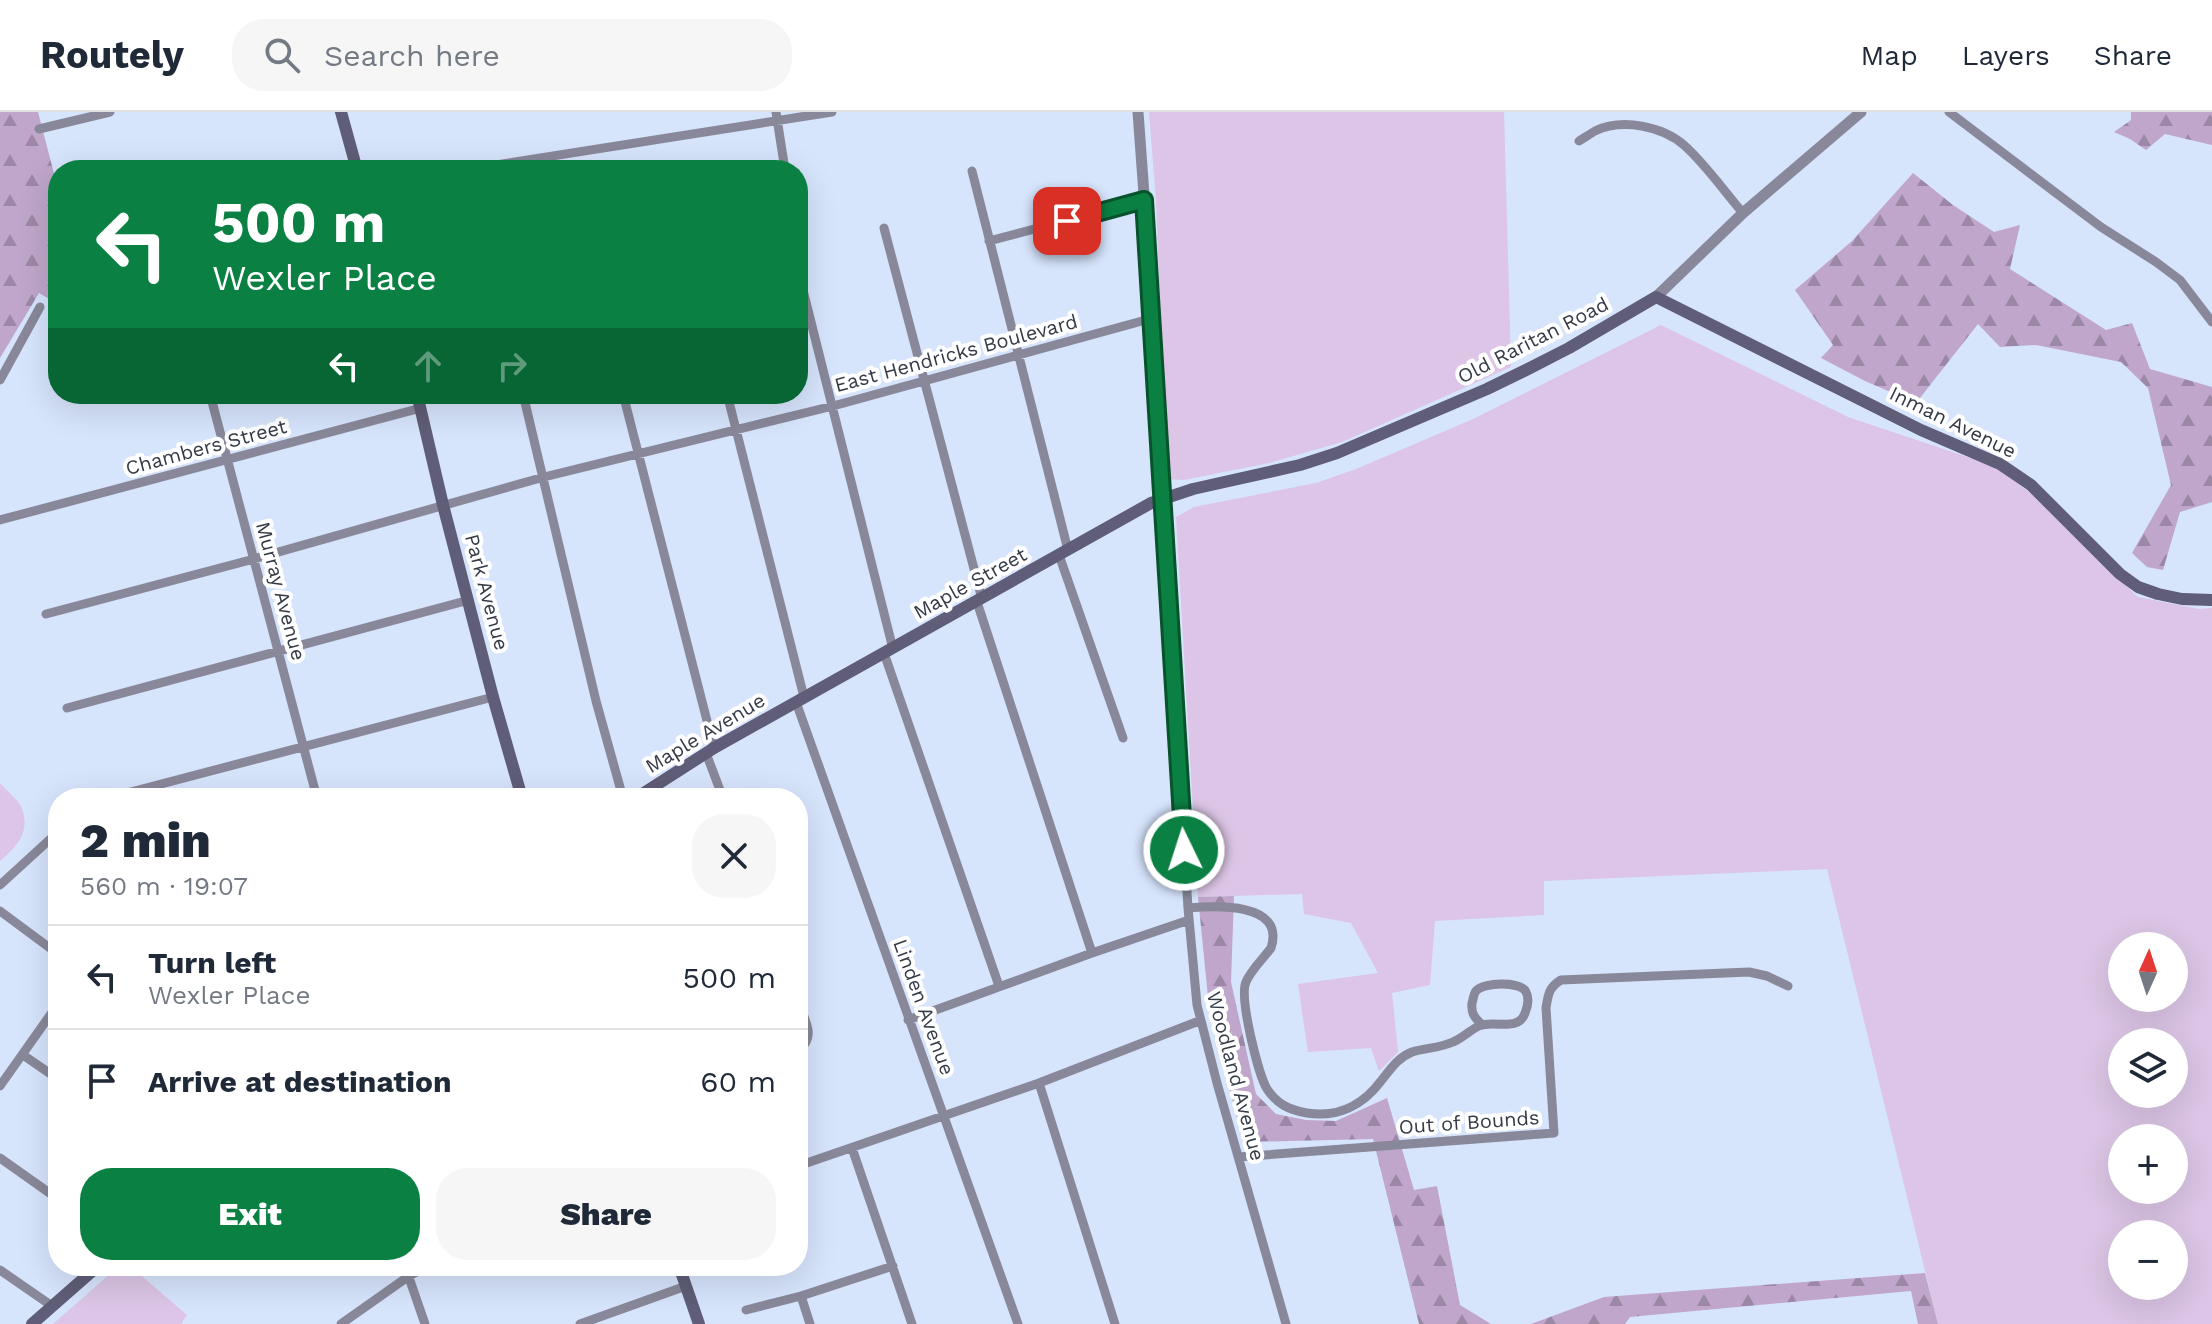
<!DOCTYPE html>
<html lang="en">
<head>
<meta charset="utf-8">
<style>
  :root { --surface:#fff; --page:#f6f6f7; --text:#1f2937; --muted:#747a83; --line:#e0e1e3; --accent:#0b8043 }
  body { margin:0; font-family:"Work Sans",sans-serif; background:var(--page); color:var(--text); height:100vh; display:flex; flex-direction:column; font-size:30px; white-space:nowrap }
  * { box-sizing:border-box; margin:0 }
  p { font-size:26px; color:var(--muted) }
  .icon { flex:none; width:44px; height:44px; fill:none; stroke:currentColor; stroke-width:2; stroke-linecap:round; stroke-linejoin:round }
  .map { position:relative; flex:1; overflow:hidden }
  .details { position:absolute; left:48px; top:676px; width:760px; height:488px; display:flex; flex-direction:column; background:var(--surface); border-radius:32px; box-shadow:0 8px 32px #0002 }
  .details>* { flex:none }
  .guide { position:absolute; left:48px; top:48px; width:760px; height:244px; border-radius:32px; box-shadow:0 8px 32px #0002; background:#0b8043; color:#fff; overflow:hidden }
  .needle { width:52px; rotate:3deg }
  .tools { position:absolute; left:2108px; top:820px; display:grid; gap:16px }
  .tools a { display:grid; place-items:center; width:80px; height:80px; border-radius:50%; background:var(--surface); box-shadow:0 8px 32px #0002; font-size:40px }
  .pin { position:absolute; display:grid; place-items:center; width:68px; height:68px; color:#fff; margin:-34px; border-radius:16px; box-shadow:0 4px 12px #0006 }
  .me { position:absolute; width:88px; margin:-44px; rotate:356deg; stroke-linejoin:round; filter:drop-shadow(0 0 6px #0008) }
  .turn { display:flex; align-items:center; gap:28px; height:168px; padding:0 32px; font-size:36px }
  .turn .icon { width:104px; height:104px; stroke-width:2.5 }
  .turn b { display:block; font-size:56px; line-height:68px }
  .lanes { display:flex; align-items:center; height:76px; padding:0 32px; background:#0003; justify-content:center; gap:40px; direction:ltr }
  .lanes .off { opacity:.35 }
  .round { display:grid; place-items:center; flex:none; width:84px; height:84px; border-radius:32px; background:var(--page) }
  .headline { display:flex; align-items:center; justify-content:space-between; height:136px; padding:0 32px }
  h1 { font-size:48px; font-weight:800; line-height:60px }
  .primary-button { display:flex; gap:16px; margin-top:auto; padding:16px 32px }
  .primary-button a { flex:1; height:92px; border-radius:32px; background:var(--accent); color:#fff; font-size:32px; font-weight:800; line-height:92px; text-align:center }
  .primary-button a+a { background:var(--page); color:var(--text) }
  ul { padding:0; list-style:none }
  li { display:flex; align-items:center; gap:24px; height:104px; padding:0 32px; border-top:2px solid var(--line) }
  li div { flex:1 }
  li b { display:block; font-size:30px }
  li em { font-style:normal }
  header { display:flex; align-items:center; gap:48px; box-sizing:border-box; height:112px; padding:0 40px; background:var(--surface); border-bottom:2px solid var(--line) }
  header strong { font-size:38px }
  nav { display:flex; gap:44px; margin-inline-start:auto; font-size:28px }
  .search { width:560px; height:72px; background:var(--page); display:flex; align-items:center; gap:20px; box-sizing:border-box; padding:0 28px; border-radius:32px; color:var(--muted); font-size:30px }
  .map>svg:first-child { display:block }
  .green { fill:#dcc5e6; fill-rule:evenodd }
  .forest { fill:url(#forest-firs) }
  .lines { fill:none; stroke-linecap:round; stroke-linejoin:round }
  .minor { stroke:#89889a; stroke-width:9 }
  .tertiary { stroke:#89889a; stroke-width:11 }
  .secondary { stroke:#5f5d77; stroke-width:12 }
  .route-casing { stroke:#07532c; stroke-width:20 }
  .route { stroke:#0b8043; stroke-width:14 }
  .labels { text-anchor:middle; stroke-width:8; stroke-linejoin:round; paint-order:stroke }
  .street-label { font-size:20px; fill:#343b47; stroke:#fff }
</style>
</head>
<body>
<header>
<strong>Routely</strong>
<div class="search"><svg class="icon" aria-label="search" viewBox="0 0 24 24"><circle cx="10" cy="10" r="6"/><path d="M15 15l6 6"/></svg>Search here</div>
<nav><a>Map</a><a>Layers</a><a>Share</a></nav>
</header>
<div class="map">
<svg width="2212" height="1212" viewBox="0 0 2212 1212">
  <defs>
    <pattern id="forest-firs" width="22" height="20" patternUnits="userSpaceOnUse" patternTransform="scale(2)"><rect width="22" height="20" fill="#bfa6ca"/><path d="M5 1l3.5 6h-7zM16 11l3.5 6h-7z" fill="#9c88a6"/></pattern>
  </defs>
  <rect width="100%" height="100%" fill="#d6e4fc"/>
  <path class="green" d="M1149,0H1504L1511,255L1342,330L1269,351L1184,368L1167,367L1156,89Z
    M1661,213L1848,305L1991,353L2028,379L2138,485L2199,497L2212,496V1212H1938L1827,757L1544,769V803L1435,809L1430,873L1392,881L1398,940L1379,959L1371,936L1308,940L1298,872L1378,861L1351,811L1304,802L1302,782L1198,785L1176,405L1194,395L1316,371L1356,357L1471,308ZM2122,834H2174V886H2122ZM2122,930H2174V982H2122ZM2122,1026H2174V1078H2122ZM2122,1122H2174V1174H2122Z
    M0,671C7,679 19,688 22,697C31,721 15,736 0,749Z
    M119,1154H130L187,1203L181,1212H53Z"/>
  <path class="forest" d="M0,0H38L58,77V192L39,181L0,246Z
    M2131,0H2212V33L2165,22L2146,38L2130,27L2114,20L2131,8Z
    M1913,61L1953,93L1994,120L2020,113L2010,157L2106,218L2132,211L2150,257L2212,275V390L2180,400L2163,458L2147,455L2132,441L2171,373L2148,276L2121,250L2036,233L2000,235L1978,212L1916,291L1865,269L1821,246L1833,233L1795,178L1852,129Z
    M1234,784L1231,870L1256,982L1276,1002L1306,1008L1336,1009L1387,986L1414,1078L1437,1074L1460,1193L1491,1212H1419L1373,1027L1243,1030L1209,895L1198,785Z
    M1925,1161L1938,1212H1918L1911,1179L1630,1205L1625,1212H1531L1604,1185Z"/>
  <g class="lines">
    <path class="minor" d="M776,0L785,58
      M1949,0L2101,115L2156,150L2180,168L2212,210
      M39,17L110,0
      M1579,29C1584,26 1590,22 1595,19C1622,6 1663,14 1685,34C1706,53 1724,79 1743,101
      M464,58L832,0
      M972,59L1068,438
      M884,116L982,487
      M989,129L1144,88
      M798,137L802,174L893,537
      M0,268L40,195
      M210,282L317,686
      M523,282L596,589L623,686
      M623,282L714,636
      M727,282L804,585
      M71,284L77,282
      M1163,387L1188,796L1197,893L1217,971L1286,1212
      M0,408L421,296
      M1059,443L1123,626
      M977,490L1092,841
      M46,502L254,447L544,365L833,294L1153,206
      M884,541L999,874
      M796,590L1018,1212
      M67,596L469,488
      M706,641L723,686
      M108,686L493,585
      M499,686L520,680
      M0,773L58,720
      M1188,796C1213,794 1286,789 1271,836C1263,847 1251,858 1246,870C1239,885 1258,962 1267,977C1277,992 1289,998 1307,1001C1338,1006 1363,993 1381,969C1390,958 1397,946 1412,940C1425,936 1440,936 1453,930C1463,926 1470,918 1479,914C1494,907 1520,922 1526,898C1528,893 1529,885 1526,880C1521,869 1483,870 1476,879C1474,881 1473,888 1472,891C1471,901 1474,905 1481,912
      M0,799L58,842
      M798,890C805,908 817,926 798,938
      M908,908L1092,841L1189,808
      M23,943L58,967
      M1039,971L1115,1212
      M0,974L58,892
      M852,1036L912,1212
      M1238,1045L1554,1021L1546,896C1548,883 1549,875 1561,868L1749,860L1767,864L1788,874
      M0,1046L58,1087
      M798,1054L1039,971L1199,909
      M405,1154L425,1212
      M0,1158L52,1194
      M746,1198L801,1184
      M341,1212L409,1164L428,1154
      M580,1212L686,1174
      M810,1212L801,1184L893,1154"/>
    <path class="tertiary" d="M1138,0L1153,206L1163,387
      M1656,185L1743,101L1861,0"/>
    <path class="secondary" d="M341,0L357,58
      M417,282L443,393L493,585L522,686
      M636,686L714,636L1151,391L1193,377L1300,353L1337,341L1487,277L1528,257L1569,236L1656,185L1921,318L2000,352L2031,373L2120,462L2138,475L2158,482L2182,487L2212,488
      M679,1154L699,1212
      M32,1212L98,1154"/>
  </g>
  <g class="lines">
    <defs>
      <path id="route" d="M1067,109L1144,88L1184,738"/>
    </defs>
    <use href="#route" class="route-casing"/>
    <use href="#route" class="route"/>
  </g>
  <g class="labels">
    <g class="street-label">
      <text transform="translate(1533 228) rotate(-27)" y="7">Old Raritan Road</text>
      <text transform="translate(956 241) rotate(-15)" y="7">East Hendricks Boulevard</text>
      <text transform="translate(1953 310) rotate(26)" y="7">Inman Avenue</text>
      <text transform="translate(206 335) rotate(-15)" y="7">Chambers Street</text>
      <text transform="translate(970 471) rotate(-29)" y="7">Maple Street</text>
      <text transform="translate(281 479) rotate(75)" y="7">Murray Avenue</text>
      <text transform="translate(487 480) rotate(75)" y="7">Park Avenue</text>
      <text transform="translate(705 621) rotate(-31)" y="7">Maple Avenue</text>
      <text transform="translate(924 895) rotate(70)" y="7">Linden Avenue</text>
      <text transform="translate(1236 964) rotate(75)" y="7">Woodland Avenue</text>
      <text transform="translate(1469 1010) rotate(-4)" y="7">Out of Bounds</text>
    </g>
  </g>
</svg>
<div class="tools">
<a><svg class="needle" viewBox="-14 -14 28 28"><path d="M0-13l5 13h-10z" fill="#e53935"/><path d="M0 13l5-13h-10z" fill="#747a83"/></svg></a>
<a><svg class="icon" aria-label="layers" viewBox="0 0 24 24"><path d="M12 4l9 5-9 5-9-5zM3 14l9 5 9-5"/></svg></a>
<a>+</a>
<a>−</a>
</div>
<div class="pin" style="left:1067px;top:109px;background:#d93025"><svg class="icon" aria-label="arrive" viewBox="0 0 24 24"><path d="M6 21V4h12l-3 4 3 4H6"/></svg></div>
<svg class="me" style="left:1184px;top:738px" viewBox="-20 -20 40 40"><circle r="17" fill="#0b8043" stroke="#fff" stroke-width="3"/><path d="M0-11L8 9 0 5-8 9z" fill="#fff"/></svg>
<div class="guide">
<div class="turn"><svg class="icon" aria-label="left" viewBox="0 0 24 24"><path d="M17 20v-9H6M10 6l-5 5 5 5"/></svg><div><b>500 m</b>Wexler Place</div></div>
<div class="lanes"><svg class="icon" aria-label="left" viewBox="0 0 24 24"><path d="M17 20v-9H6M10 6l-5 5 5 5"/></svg><svg class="icon off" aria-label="ahead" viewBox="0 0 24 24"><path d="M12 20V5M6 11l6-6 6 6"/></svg><svg class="icon off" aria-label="right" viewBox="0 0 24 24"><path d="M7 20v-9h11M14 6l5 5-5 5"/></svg></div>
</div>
<section class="details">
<div class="headline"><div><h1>2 min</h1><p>560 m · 19:07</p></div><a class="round"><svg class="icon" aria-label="close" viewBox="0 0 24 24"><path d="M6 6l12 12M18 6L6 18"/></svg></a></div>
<ul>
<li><svg class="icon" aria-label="left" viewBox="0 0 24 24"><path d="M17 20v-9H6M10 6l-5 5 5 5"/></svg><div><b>Turn left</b><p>Wexler Place</p></div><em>500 m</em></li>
<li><svg class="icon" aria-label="arrive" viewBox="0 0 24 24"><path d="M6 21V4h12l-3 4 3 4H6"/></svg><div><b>Arrive at destination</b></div><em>60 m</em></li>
</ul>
<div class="primary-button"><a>Exit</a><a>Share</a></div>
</section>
</div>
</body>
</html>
